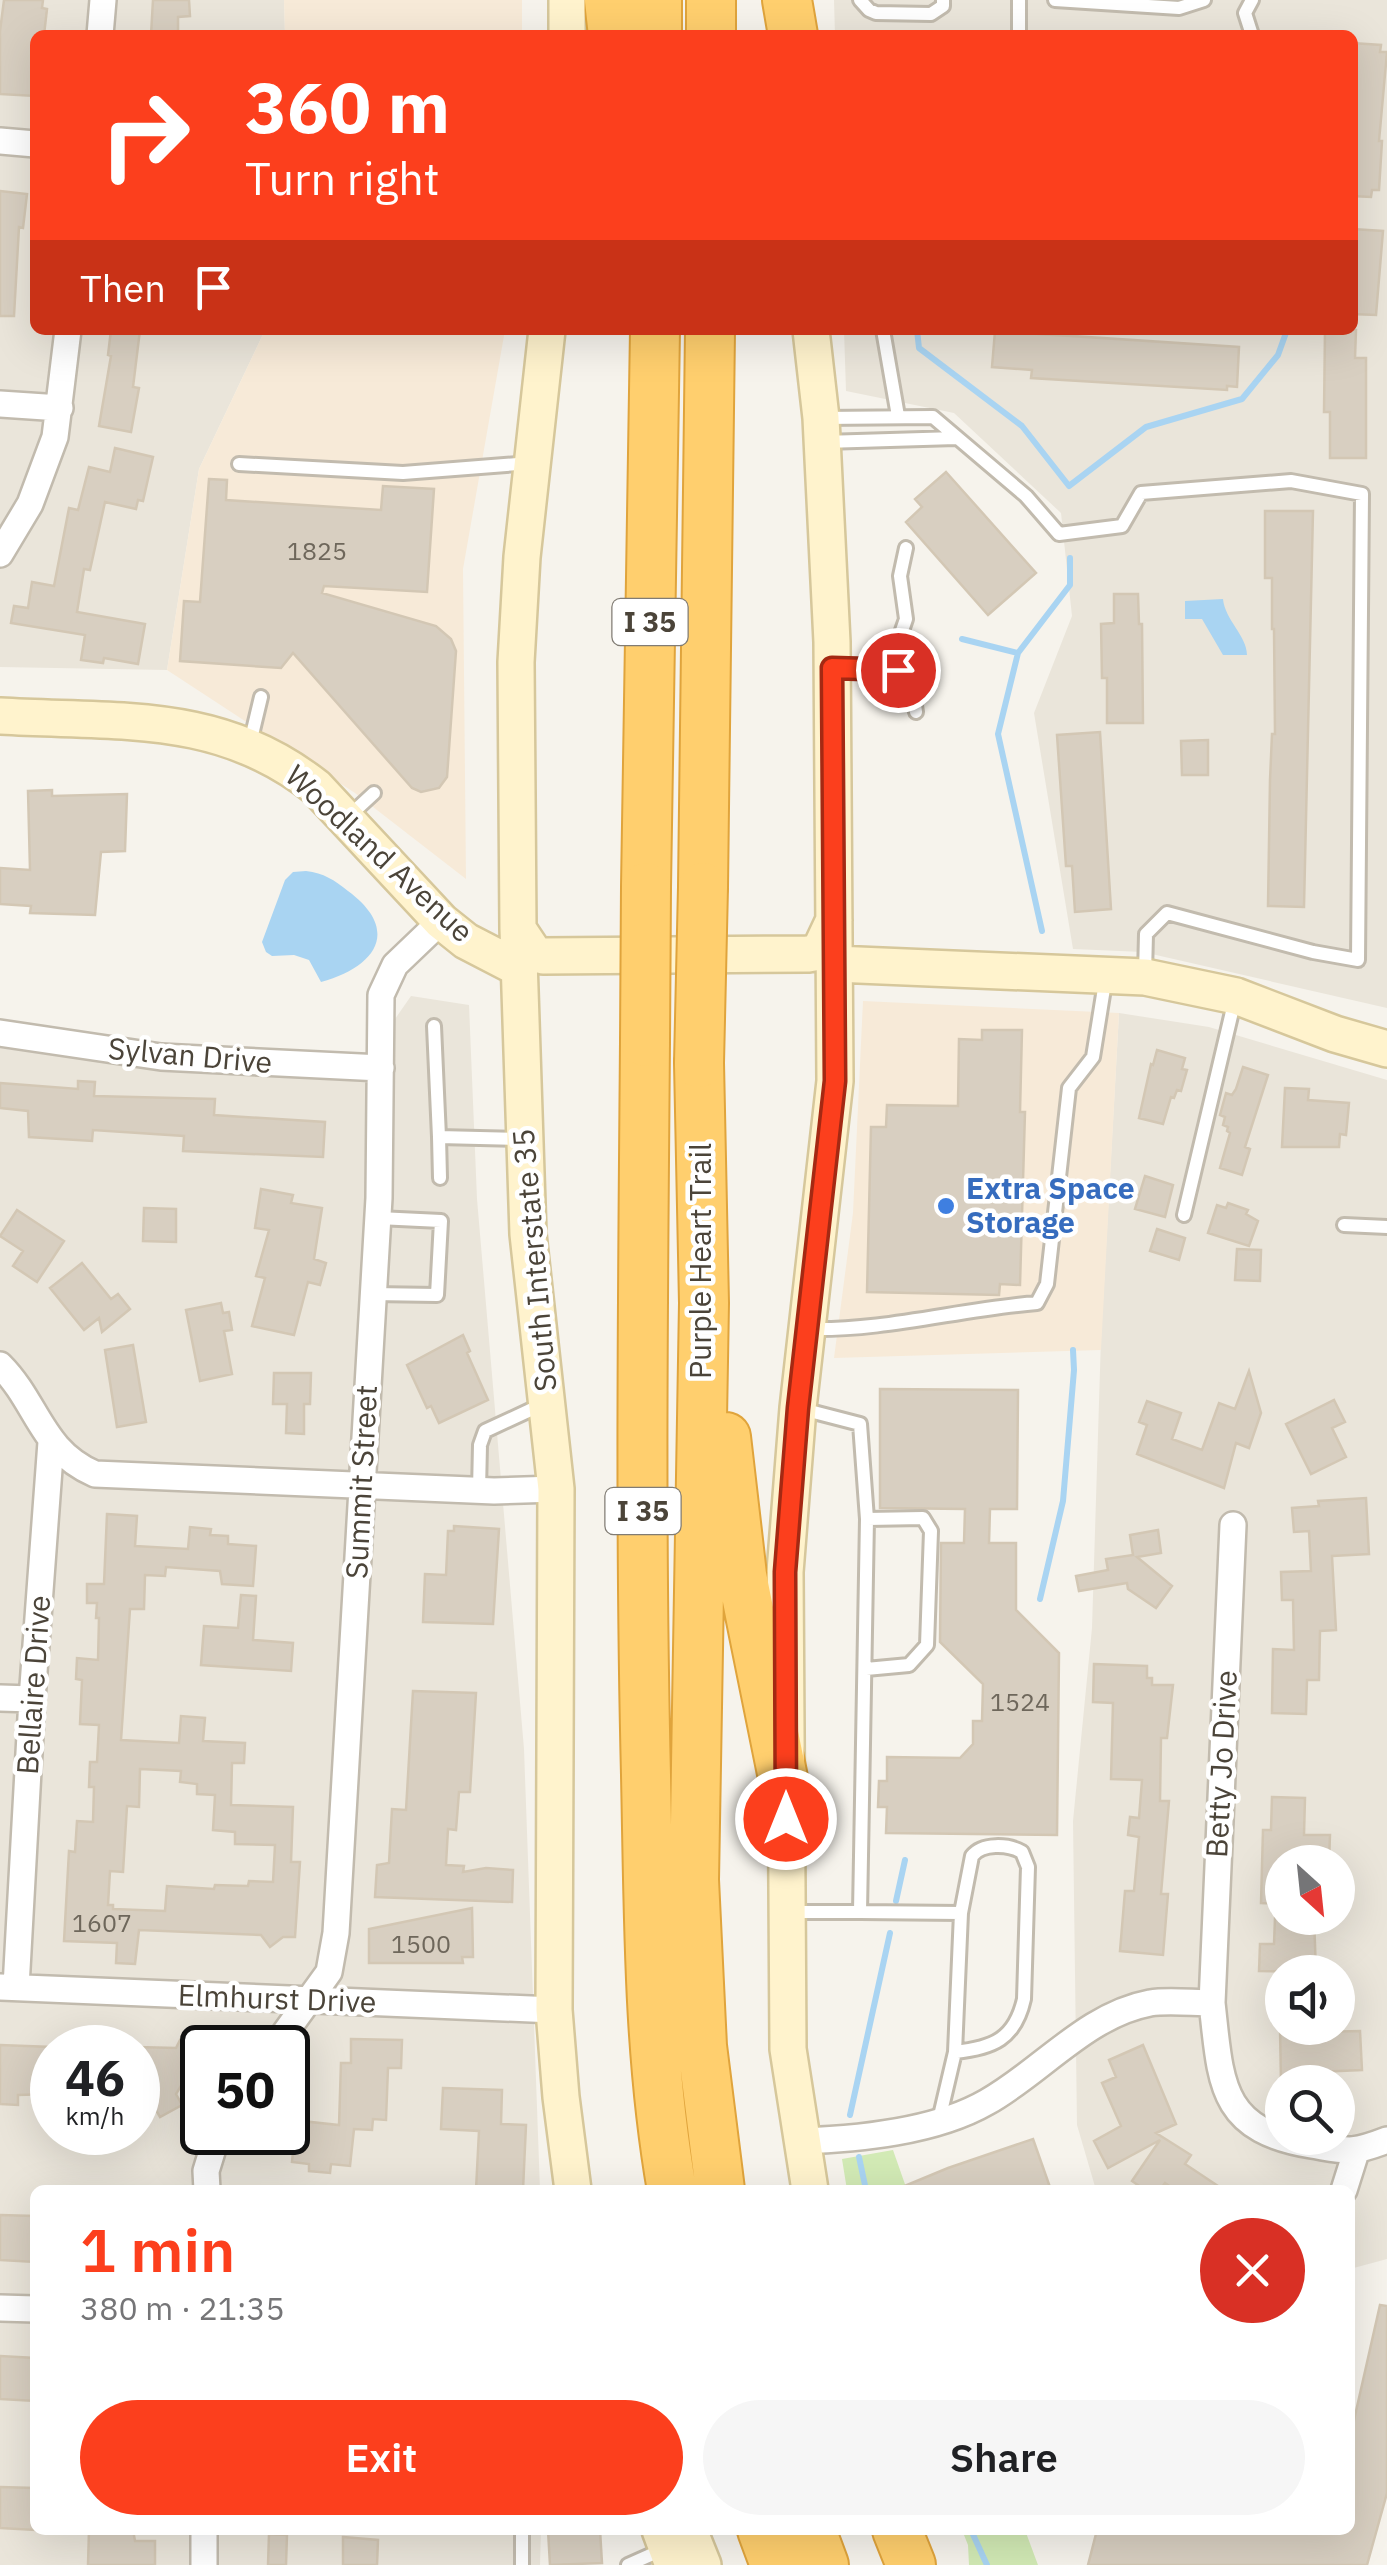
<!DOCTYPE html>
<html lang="en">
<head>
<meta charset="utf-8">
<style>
  :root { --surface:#fff; --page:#f6f6f6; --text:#202124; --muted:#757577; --accent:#fc3f1d }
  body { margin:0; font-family:"IBM Plex Sans",sans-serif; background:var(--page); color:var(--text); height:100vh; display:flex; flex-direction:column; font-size:38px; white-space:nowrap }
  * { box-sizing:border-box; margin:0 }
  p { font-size:32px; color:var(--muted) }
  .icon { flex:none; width:55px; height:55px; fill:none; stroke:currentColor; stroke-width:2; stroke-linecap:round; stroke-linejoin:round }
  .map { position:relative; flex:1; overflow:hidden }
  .drawer { position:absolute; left:30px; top:2185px; width:1325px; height:350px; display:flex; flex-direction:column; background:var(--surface); border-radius:15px; box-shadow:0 10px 40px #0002 }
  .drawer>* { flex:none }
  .guide { position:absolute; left:30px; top:30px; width:1328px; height:305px; border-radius:15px; box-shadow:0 10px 40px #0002; background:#fc3f1d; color:#fff; overflow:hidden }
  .needle { width:65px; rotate:153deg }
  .buttons { position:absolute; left:1265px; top:1845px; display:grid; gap:20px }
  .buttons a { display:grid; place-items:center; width:90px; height:90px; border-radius:50%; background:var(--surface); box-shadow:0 10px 40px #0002; font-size:50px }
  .speed { position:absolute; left:30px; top:2025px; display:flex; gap:20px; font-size:50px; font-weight:700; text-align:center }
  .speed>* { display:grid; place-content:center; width:130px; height:130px; border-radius:50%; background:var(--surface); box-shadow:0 10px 40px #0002; line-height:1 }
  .speed small { font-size:25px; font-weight:400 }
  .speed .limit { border:5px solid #111; border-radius:15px; background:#fff; color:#111 }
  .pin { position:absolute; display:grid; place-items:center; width:85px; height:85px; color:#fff; margin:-42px; border:5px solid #fff; border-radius:50%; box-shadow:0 2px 10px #0007 }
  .me { position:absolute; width:110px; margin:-55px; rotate:0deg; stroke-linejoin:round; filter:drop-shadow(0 0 8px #0008) }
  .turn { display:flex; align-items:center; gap:35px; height:210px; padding:0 50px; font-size:45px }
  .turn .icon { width:130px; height:130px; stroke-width:2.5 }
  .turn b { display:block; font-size:70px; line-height:85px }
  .then { display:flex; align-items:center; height:95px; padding:0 50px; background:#0003; gap:20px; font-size:38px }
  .round { display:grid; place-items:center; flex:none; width:105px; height:105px; border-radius:52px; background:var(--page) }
  .summary { display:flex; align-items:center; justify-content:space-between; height:170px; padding:0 50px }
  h1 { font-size:60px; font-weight:600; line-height:75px; color:var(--accent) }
  .action { display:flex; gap:20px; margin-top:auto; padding:20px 50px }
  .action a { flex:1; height:115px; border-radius:60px; background:var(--accent); color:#fff; font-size:40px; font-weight:600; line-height:115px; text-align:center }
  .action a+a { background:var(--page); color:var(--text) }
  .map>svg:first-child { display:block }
  .residential { fill:#eae5da; fill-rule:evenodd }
  .commercial { fill:#f7ead8 }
  .green { fill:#d2eab5 }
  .water { fill:#a9d4f2 }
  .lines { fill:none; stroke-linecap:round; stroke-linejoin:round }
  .stream { stroke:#a9d4f2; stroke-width:6 }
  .building { fill:#d8cfc1; stroke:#d3c7b4; stroke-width:2.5; fill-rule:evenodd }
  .lane-casing { stroke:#c2bbae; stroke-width:18 }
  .street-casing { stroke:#c2bbae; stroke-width:30 }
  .secondary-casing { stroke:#d6c79b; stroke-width:40 }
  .highway-casing { stroke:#e0a43c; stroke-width:52 }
  .lane { stroke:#fff; stroke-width:12 }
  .street { stroke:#fff; stroke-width:25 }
  .secondary { stroke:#fff3cd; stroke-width:35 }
  .highway { stroke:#ffcf6e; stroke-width:48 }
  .highway-bridge-casing { stroke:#e0a43c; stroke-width:52; stroke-linecap:butt }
  .highway-bridge { stroke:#ffcf6e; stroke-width:48 }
  .route-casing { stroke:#a42913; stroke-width:25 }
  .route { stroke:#fc3f1d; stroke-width:18 }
  .shop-dot { fill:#3f7fe0; stroke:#fff; stroke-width:4 }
  .labels { text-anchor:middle; stroke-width:9; stroke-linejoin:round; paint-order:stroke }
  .number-label { font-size:25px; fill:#6e675b }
  .shield { fill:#fff; stroke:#817c74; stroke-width:2.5 }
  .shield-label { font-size:28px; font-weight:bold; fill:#4b4439 }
  .street-label { font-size:30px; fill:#4b4439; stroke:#fff }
  .shop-label { font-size:30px; font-weight:bold; fill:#366cbe; stroke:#fff; text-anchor:start }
</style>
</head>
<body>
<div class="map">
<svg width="1387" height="2565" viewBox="0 0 1387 2565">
  <rect width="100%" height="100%" fill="#f6f3ec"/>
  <path class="residential" d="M0,0H284L285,35H35V330H265L199,469L167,670L0,667Z
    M834,0H1387V1008L1143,952L1073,949L1034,713L1072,616L1061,513L954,413L846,391L844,330H1352V35H835Z
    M411,996L469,1005L477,1199L524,1749L540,2190H35V2530H541L540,2565H0V1048L175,1071L352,1081ZM52,2048H138V2132H52ZM202,2048H288V2132H202Z
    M1119,1013L1209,1027L1387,1080V2259L1350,2269V2190H1096L1077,2125L1073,1821L1092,1628L1101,1338ZM1282,1862H1338V1918H1282ZM1282,1972H1338V2028H1282ZM1282,2082H1338V2138H1282Z"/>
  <path class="commercial" d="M284,0H522V35H285Z
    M265,330H505L463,569L466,879L355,793L167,670L199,469Z
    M863,1001L1119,1013L1101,1350L834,1358L853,1213Z"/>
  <path class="green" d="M893,2150L907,2190H847L842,2159Z
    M962,2530H1025L1038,2565H969L968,2545Z"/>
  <path class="water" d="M1223,599C1225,620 1247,636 1247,655H1223L1202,619H1185V601Z
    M306,871C324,873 334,880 348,891C402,931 375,967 321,982L309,960L294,955L272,956L266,952L262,942L285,880L293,872Z"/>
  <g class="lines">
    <path class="stream" d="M917,330L919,348L1022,426L1069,486L1146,427L1242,399L1278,355L1287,330
      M962,639L1018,653
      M1042,931L998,734L1018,653L1070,585V558
      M1040,1599L1063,1501L1074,1370L1073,1350
      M896,1901L905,1860
      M850,2115L890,1933
      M859,2157L866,2190
      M971,2530L987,2565"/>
  </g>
  <path class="building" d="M4,0H43L42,8L47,9L44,35H35V96L0,94V31Z
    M153,0H189L190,16L178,17V35H151Z
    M1352,43L1381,45L1380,52H1387L1379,141H1382L1379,190H1372L1371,197L1352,196Z
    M0,191L27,194L23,228L19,227L14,316H0Z
    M1352,229L1383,231L1376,315L1352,314Z
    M111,330H140L133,387L139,388L131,432L99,426L111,356L108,355Z
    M1325,330H1356L1355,358H1366V458H1330V412H1324Z
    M995,331L1239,347L1237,387L1227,386V390L1031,378L1032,370L992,367Z
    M115,448L153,457L143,501L138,500L136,509L105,502L90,570L84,569L77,612L145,624L138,664L104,658L103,663L81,660L85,635L11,623L14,606L28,608L32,582L54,586L69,508L78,510L89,467L110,472Z
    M946,472L1036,573L988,615L906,522L922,507L915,499Z
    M209,479L227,480L226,500L381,510L383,486L434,489L427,592L324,586L322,593L436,626L451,639L456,651L447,777L439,788L421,792L412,788L293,653L281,668L180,661L184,601L200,602Z
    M1265,511H1313L1304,907L1268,906L1270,780L1272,734H1275L1274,629H1272V578H1265Z
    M1114,594H1138L1139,624H1142L1143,723H1107V678H1102L1101,624L1114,623Z
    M1100,732L1111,909L1075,912L1072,866H1066L1057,735Z
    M1208,740V775H1182L1181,741Z
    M52,790V796L127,794L125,851L101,852L95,915L30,913L31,906L0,904V868L30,870L28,791Z
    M982,1030H1022L1020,1112H1025L1020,1285L1000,1284L999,1295L867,1292L871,1127H886L887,1105L958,1106L959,1039L982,1040Z
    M1157,1050L1185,1058L1182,1069L1187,1070L1181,1091L1177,1090L1174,1098L1171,1097L1163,1124L1139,1118L1151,1064L1153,1065Z
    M1243,1067L1268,1075L1245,1147L1250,1149L1242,1175L1220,1168L1230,1133L1227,1131L1228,1127L1223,1125L1225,1117L1220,1115L1226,1093L1232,1095L1236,1089Z
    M78,1081L95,1082L94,1096L215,1099L214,1115L325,1122L323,1157L183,1151L184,1136L93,1130L92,1141L29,1137L28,1111L0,1108V1083L78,1089Z
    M1285,1088L1309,1089L1308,1100L1349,1103L1346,1135L1340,1134L1339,1147H1282Z
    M1145,1176L1173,1185L1165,1217L1135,1209Z
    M261,1189L293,1195L291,1203L322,1208L314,1259L326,1263L320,1285L308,1282L294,1335L252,1326L265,1278L256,1276L269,1230L255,1228Z
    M1228,1203L1248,1210L1246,1214L1258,1221L1249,1246L1208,1233L1217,1205L1226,1208Z
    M144,1208L176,1209V1242L143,1241Z
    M17,1210L64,1241L37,1282L13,1266L23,1251L0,1236Z
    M1157,1229L1185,1238L1179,1260L1150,1251Z
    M1237,1249L1261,1250L1260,1281L1235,1280Z
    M82,1263L111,1299L118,1294L130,1309L102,1332L99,1318L84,1330L50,1288Z
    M221,1303L223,1313L229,1312L232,1330L224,1331L232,1374L200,1381L186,1310Z
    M463,1335L470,1351L467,1353L488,1400L439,1423L431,1406L427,1408L407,1365Z
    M133,1345L146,1422L117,1427L105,1350Z
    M1249,1371L1261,1413L1249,1448L1236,1443L1224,1488L1137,1454L1147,1425L1139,1422L1147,1401L1181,1413L1172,1439L1202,1450L1219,1403L1235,1409Z
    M274,1373H311L310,1404H304V1434L286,1433L287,1404H273Z
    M880,1389L1018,1390L1017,1509H990L989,1543H1016V1610L1059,1653L1057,1835L886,1833L887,1807H878L879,1781H887V1757L960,1758L973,1744V1721H982L983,1684L940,1642L941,1543H964L965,1509L880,1508Z
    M1334,1400L1345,1422L1332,1428L1346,1457L1311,1474L1286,1424Z
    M1366,1498L1369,1554L1332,1556L1336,1630L1320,1631L1319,1680H1307L1306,1714L1272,1713L1273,1649L1294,1650L1293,1600H1282L1281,1572L1311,1571L1309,1531L1294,1532L1292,1508L1319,1506L1318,1501Z
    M107,1514L137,1516L135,1546L188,1549L190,1527L211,1529L210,1535L228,1536V1544L256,1546L253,1586L222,1584L220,1571L166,1567L165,1576L145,1575L144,1609H130L121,1740L179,1743L181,1716L205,1718L203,1741L245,1743L244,1763H232L231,1805L293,1807L291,1862H300L295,1937H283L270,1947L261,1935L139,1930L135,1964L116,1963L117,1943L64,1941L69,1851L75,1852L77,1821L93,1822L94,1787H89L90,1762H97L99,1725L80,1724L82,1680L76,1679L77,1658L98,1660L99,1618H96L97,1603H87V1584H104ZM140,1769L181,1771L180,1782L197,1784V1794L215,1795L213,1830L235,1832V1844L275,1845L273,1882L249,1881L248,1886L215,1885L214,1889L167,1886L165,1911L113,1909V1905H108L110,1871L123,1872L127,1806L139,1807Z
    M454,1526L499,1529L493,1624L423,1622L425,1574L446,1575L448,1531H454Z
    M1158,1530L1161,1553L1137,1557L1172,1586L1156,1608L1128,1589L1127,1583L1079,1591L1076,1576L1108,1570L1106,1559L1133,1555L1130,1535Z
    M241,1595L256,1596L253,1640L293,1643L291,1671L201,1665L204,1626L238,1628Z
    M1094,1664L1147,1666V1678H1152V1685H1173L1167,1738H1161L1160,1801H1169L1161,1894H1168L1163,1955L1120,1951L1125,1891H1134L1139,1837L1128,1835L1130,1817L1139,1818L1142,1780L1111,1779L1113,1703L1093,1702Z
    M413,1691L476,1693L470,1792H459L456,1830L448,1829L446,1865L464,1866L463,1872L486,1868L513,1870L512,1902L375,1897L377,1865L389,1863L392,1809L406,1810Z
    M1272,1797L1305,1798L1304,1835H1330L1329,1862H1282V1904L1261,1903L1263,1830H1271Z
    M472,1908L473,1957H462L463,1963H369V1929Z
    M1275,1918H1314L1316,1972L1259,1971L1260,1944H1274Z
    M1280,2028H1314L1315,2032L1360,2031L1362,2070L1316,2072V2082H1281Z
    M351,2039L402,2040L401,2068H388L386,2120L373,2119L372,2130L354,2129L350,2166L331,2164L330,2173L309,2171V2164L292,2162L295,2132H300L301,2121L339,2125L341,2063H351Z
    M180,2040L201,2053L176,2094L182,2105L160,2117L138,2078V2047L176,2048Z
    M0,2045L52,2047L50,2094L18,2095V2105L0,2104Z
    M1143,2045L1176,2124L1156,2133L1191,2155L1185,2164L1224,2190H1175L1165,2183L1160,2190H1145L1132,2181L1160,2140L1108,2168L1094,2141L1121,2126L1102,2083L1116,2077L1109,2060Z
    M443,2088L502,2090L501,2124L526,2125L523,2190H476L479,2131L441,2129Z
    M1033,2139L1051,2190H895L948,2168Z
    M0,2215L35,2216V2262L0,2260Z
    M1380,2305L1387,2306V2493L1367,2565H1088L1097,2530H1350V2438Z
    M0,2356L35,2358V2401L0,2399Z
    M0,2487L35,2488V2530L0,2528Z
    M89,2530H133L135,2541H155V2565H88Z
    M548,2530H600L602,2563L550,2565Z
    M269,2534L287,2535L286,2565H268Z
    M343,2537L378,2540L377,2565H343Z"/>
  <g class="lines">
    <defs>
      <path id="lane" d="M860,0L869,10L876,13L931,14L943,6V0
        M1055,0L1179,8L1204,0
        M1019,35V0
        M1252,35L1245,13L1252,0
        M883,330L898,416
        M822,418L933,417L1026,496L1059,534L1122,526L1141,493L1291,481L1362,494L1358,960L1313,952L1167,913L1146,934L1145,974
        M824,442L956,438
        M239,464L403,473L531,463
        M906,548L900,576L906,619L897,645V659L898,670L914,699L916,712
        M835,668L898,670
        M250,743L261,697
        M347,818L374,793
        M434,1026L439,1137L522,1139
        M439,1137L440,1178
        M1184,1215L1235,999
        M1344,1225L1387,1227
        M373,1294L437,1295L441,1221L378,1218
        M808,1329C885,1331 960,1309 1037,1303L1047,1284L1069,1088L1093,1057L1106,976
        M479,1490L480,1445L485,1431L541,1405
        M866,1669L909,1665L927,1645L931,1531L923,1518L867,1519
        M789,1912H860L867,1519L860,1424L802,1409
        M860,1912L961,1913L955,2052L939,2120
        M955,2052C993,2048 1015,2039 1024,1999L1028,1867L1022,1852C1008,1844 982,1843 972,1856L961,1913
        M522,2530V2565
        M628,2565L664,2549"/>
      <path id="street" d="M100,35L103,0
        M0,141L35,144
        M0,404L60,408
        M0,554L30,504L55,437L68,330
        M0,1033L161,1057L381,1068
        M0,1365C38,1403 41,1451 95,1474L494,1491L556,1489
        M1233,1525L1212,2003C1221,2083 1219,2130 1311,2145C1348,2151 1351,2154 1387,2140
        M0,1698L32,1699
        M0,1987L554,2010
        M16,1987L32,1699L51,1442
        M274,2048L329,1972L336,1933L379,1198L381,995L395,965L441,921
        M800,2141C859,2139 935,2132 987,2102C1041,2072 1086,2015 1150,2003C1169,2000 1192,2003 1212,2003
        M207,2190L206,2171L218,2132
        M1344,2190L1356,2152
        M0,2308L35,2309
        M204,2565V2530"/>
      <path id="secondary" d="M567,35V0
        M547,330L522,557L516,662L518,929L528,1234L556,1489L554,2010L561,2097L573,2190
        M0,716C117,723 219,710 316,787L441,921L466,941L520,969
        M518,929L534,953L543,956L808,954L819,952L834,920
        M835,964L1145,977L1236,996L1335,1034L1387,1049
        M810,2190L788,2049L785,1572L798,1408L835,1081L832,642L821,418L811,330
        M660,2530L673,2565
        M689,2530L703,2565"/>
      <path id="highway" d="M609,0L613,35
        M787,0L793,35
        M657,35V0
        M711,35V0
        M646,887L655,330
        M703,887L710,330
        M645,1042C643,1286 640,1531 646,1775C649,1914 648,2053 672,2190
        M699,1063L704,1303L694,1880L702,2046L720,2190
        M726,1437L742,1575L785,1788
        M762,2530L775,2565
        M811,2530L824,2565
        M897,2530L911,2565"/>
    </defs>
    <use href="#lane" class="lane-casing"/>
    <use href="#street" class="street-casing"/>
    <use href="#secondary" class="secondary-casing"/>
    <use href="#highway" class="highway-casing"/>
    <use href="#lane" class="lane"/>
    <use href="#street" class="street"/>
    <use href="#secondary" class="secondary"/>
    <use href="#highway" class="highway"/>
    <defs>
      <path id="highway-bridge" d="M645,1042L646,887
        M699,1063L703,887"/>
    </defs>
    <use href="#highway-bridge" class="highway-bridge-casing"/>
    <use href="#highway-bridge" class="highway-bridge"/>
  </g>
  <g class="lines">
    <defs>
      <path id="route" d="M786,1819L785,1572L798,1408L835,1081L832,668L898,670"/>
    </defs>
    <use href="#route" class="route-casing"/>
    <use href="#route" class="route"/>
  </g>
  <circle class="shop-dot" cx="946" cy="1206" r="10"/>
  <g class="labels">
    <g class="number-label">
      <text x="317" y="560">1825</text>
      <text x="1020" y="1711">1524</text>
      <text x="102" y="1932">1607</text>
      <text x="421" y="1953">1500</text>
    </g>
    <g class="shield">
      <rect x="612.5" y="599" width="75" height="46" rx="8"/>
      <rect x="605.5" y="1488" width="75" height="46" rx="8"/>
    </g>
    <g class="shield-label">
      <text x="650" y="632">I 35</text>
      <text x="643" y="1521">I 35</text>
    </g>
    <g class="street-label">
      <text transform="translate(379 854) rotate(43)" y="10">Woodland Avenue</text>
      <text transform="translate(190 1056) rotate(5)" y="10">Sylvan Drive</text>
      <text transform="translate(535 1260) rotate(-95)" y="10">South Interstate 35</text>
      <text transform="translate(701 1261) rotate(-90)" y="10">Purple Heart Trail</text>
      <text transform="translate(362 1482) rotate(-87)" y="10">Summit Street</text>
      <text transform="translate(34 1685) rotate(-86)" y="10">Bellaire Drive</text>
      <text transform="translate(1222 1764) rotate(-87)" y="10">Betty Jo Drive</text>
      <text transform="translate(277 1999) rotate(2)" y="10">Elmhurst Drive</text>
    </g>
    <g class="shop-label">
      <text x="966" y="1199">Extra Space<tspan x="966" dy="34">Storage</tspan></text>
    </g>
  </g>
</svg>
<div class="buttons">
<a><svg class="needle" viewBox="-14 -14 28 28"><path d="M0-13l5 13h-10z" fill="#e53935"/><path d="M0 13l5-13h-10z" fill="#757577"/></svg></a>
<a><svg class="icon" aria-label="sound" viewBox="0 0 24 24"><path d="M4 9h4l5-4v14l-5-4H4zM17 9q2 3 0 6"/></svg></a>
<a><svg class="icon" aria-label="search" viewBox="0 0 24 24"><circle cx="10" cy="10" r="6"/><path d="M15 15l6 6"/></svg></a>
</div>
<div class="speed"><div>46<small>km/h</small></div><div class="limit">50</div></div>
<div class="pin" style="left:898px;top:670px;background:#d93025"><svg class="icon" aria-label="arrive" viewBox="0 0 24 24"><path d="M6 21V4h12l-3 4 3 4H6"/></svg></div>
<svg class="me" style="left:786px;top:1819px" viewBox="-20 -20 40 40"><circle r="17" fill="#fc3f1d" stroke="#fff" stroke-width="3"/><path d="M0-11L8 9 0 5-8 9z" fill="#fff"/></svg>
<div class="guide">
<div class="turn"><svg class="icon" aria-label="right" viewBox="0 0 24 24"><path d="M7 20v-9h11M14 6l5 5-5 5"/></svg><div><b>360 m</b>Turn right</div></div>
<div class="then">Then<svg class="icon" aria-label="arrive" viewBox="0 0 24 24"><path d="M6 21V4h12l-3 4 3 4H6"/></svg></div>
</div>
<section class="drawer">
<div class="summary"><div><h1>1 min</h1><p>380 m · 21:35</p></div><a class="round" style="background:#d93025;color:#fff"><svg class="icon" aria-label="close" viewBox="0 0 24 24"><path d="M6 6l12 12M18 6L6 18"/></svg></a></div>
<div class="action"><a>Exit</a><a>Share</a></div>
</section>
</div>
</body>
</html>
